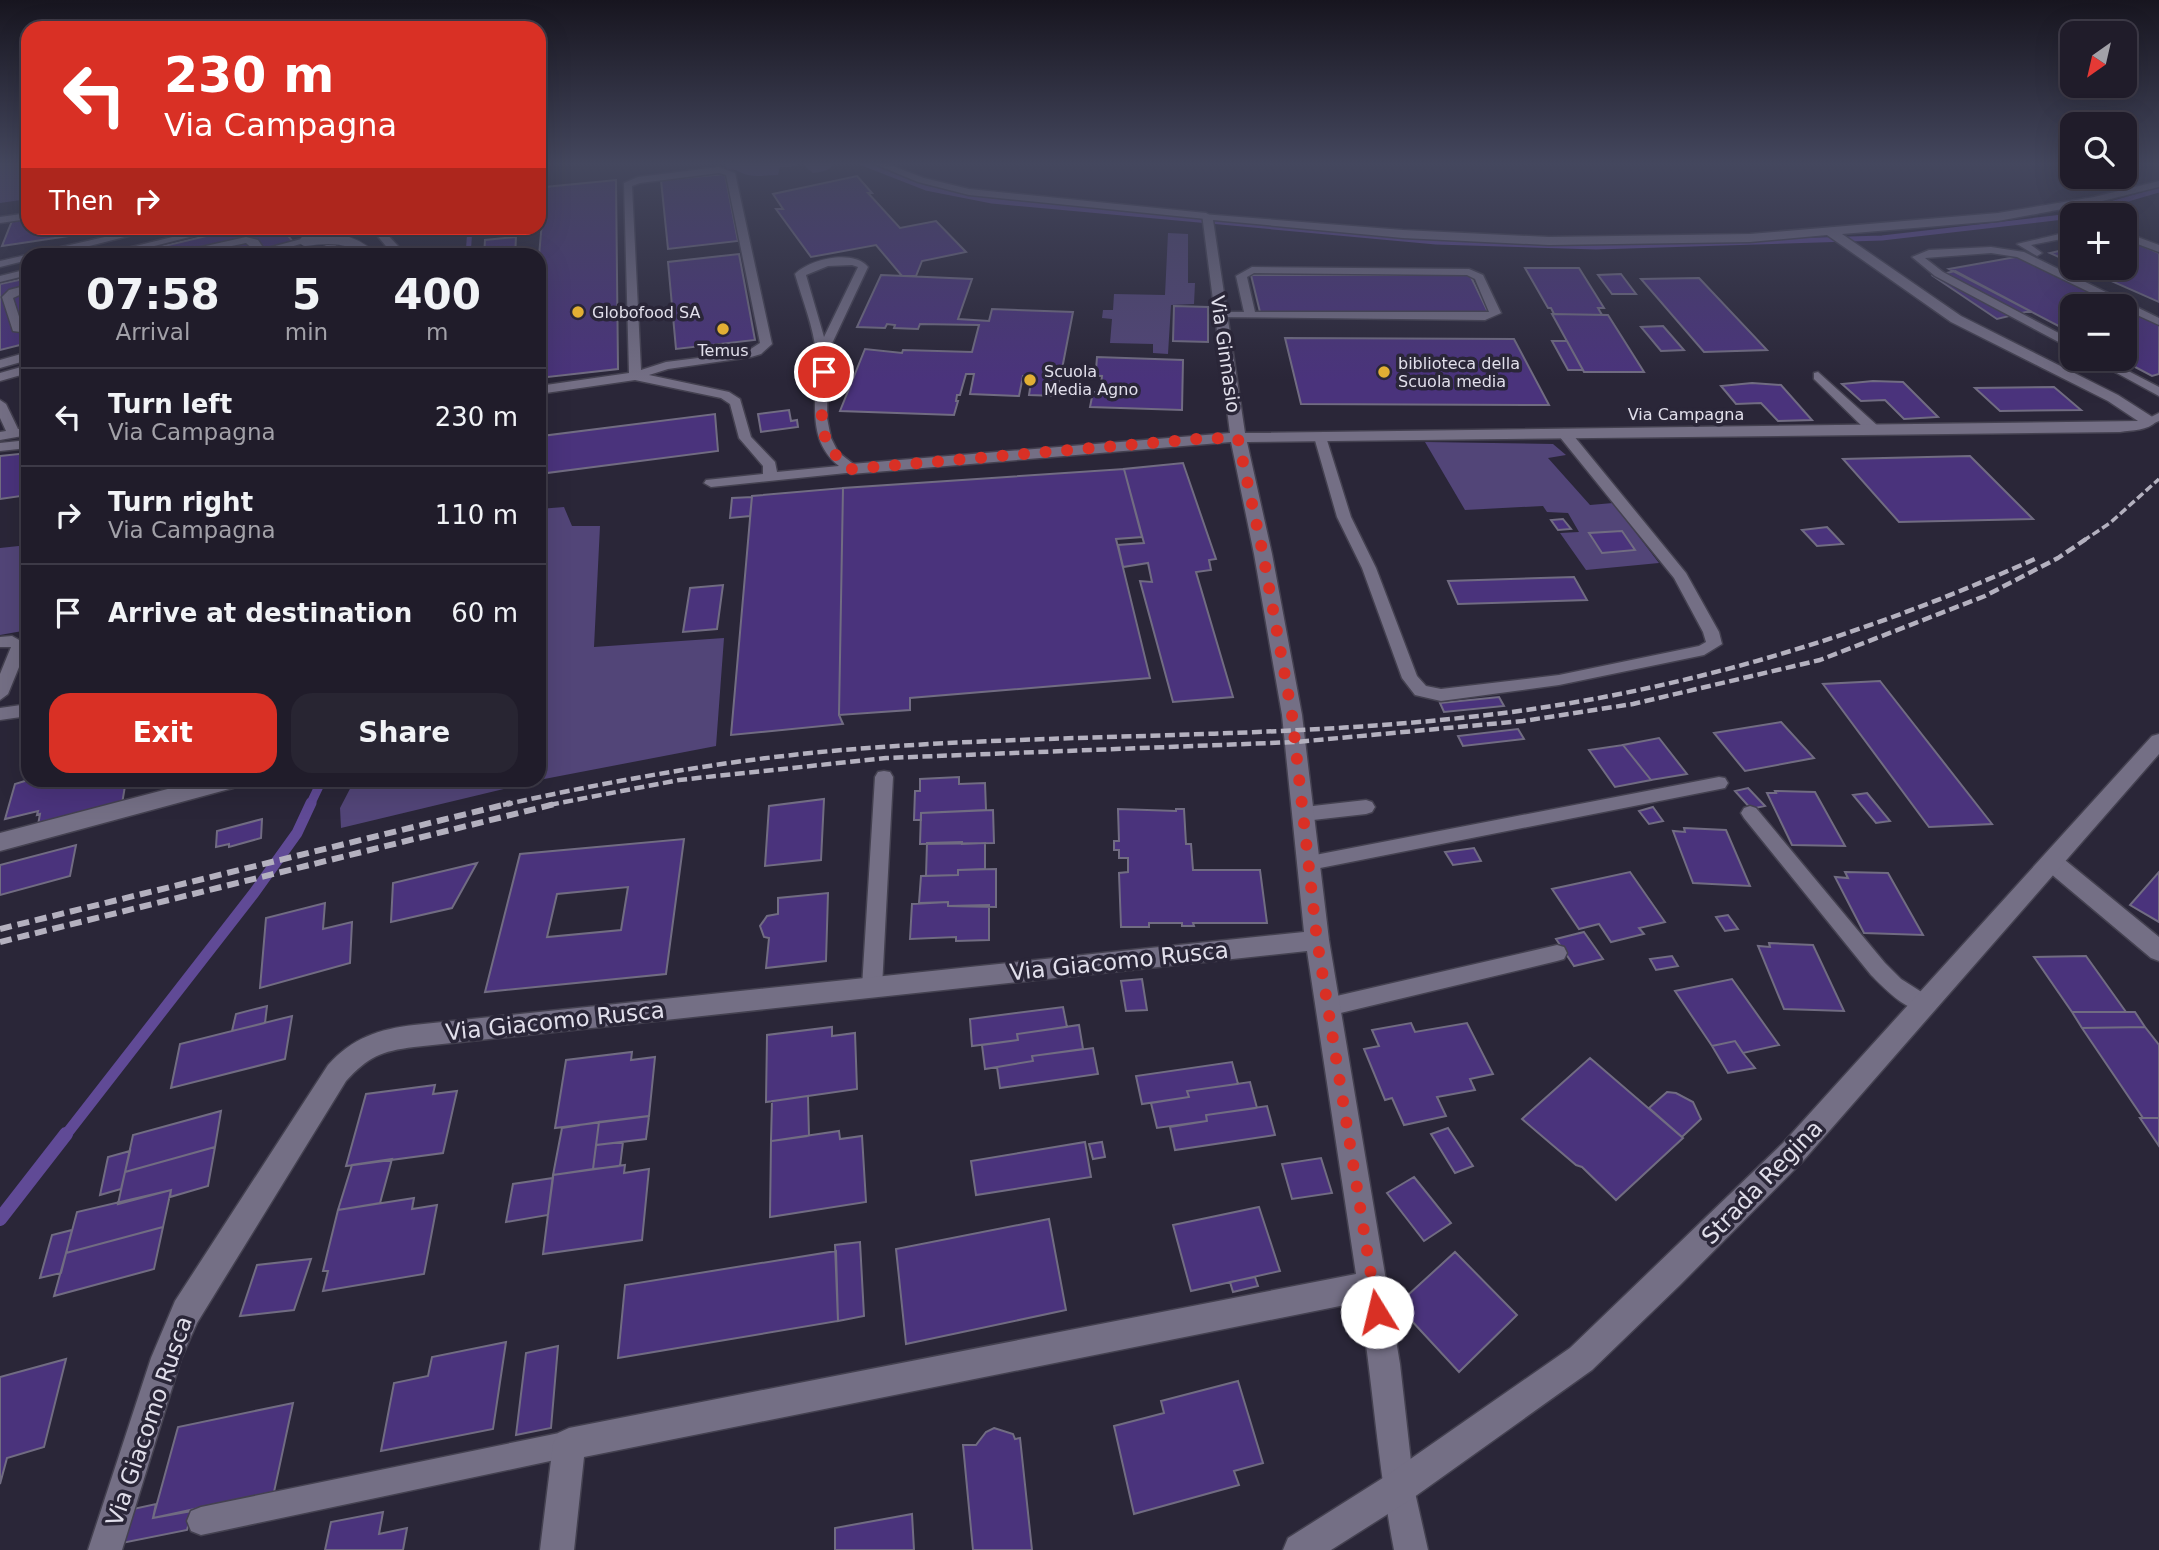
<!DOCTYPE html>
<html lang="en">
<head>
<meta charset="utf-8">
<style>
  :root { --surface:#201c2a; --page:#282532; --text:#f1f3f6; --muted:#a2a1a8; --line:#3d3a47; --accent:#d93025 }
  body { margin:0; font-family:"DejaVu Sans",sans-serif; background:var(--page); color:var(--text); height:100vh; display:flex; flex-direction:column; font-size:26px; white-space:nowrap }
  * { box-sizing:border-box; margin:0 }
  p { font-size:23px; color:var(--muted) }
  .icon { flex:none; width:38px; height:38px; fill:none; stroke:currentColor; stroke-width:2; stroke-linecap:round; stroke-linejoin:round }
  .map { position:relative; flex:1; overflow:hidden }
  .details { position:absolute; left:21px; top:248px; width:525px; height:539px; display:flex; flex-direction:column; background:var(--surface); border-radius:21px; box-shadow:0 7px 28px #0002,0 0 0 2px var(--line) }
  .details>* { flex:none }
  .top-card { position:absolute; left:21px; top:21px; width:525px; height:214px; border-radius:21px; box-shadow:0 7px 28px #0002,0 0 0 2px var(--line); background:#d93025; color:#fff; overflow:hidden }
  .needle { width:46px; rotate:214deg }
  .tools { position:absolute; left:2060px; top:21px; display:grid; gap:14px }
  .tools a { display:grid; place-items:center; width:77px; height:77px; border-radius:14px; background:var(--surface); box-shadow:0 7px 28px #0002,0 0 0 2px var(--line); font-size:35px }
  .pin { position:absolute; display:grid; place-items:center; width:60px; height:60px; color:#fff; margin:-30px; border:4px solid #fff; border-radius:50%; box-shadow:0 2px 7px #0007 }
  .me { position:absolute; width:77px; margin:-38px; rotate:351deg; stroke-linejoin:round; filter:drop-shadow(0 0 5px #0008) }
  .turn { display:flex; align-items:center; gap:24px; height:147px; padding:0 28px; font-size:32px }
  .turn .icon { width:91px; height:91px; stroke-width:2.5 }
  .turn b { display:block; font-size:49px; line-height:60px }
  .then { display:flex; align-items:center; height:66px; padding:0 28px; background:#0003; gap:14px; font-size:26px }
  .eta { display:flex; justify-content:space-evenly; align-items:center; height:119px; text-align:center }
  .eta b { font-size:42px; font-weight:700; line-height:49px }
  .action { display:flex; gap:14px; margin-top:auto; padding:14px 28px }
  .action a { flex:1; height:80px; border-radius:21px; background:var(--accent); color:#fff; font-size:28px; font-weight:700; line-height:80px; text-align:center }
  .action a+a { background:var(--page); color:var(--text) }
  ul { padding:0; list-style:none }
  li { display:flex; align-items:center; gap:21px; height:98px; padding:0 28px; border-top:2px solid var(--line) }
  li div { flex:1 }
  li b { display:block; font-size:26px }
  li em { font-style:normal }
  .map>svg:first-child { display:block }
  .green { fill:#524578 }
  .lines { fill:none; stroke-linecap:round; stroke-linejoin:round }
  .stream-far3 { stroke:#604a96; stroke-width:5 }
  .stream-far2 { stroke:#604a96; stroke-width:9 }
  .stream-far1 { stroke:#604a96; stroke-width:11 }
  .stream { stroke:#604a96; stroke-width:14 }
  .building { fill:#4a337c; stroke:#716c82; stroke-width:2; fill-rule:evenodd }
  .lane-casing { stroke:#444150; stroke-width:3 }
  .street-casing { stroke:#444150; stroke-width:3 }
  .secondary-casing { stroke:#444150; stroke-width:3 }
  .lane { fill:#746f85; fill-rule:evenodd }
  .street { fill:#746f85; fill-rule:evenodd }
  .secondary { fill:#746f85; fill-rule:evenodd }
  .rail-far2 { stroke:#b4b1bf; stroke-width:3.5; stroke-dasharray:8 3.5; stroke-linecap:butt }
  .rail-far1 { stroke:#b4b1bf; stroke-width:4.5; stroke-dasharray:10 4.5; stroke-linecap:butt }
  .rail { stroke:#b4b1bf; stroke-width:6; stroke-dasharray:12 6; stroke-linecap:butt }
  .lane-bridge-casing { stroke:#444150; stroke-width:12; stroke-linecap:butt }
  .lane-bridge { stroke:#746f85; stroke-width:10 }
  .route { stroke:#d93025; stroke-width:12; stroke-dasharray:0 21.6 }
  .poi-dot { fill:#e2af34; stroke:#2a2638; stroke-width:2.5 }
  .labels { text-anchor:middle; stroke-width:7; stroke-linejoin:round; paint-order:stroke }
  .far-poi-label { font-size:16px; fill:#e1dfeb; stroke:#2a2638; text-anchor:start }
  .far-street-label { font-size:16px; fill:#e1dfeb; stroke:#2a2638 }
  .street-label { font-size:19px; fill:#e1dfeb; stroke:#2a2638 }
  .near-street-label { font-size:23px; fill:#e1dfeb; stroke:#2a2638 }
</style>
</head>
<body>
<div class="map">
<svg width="2159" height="1550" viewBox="0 0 2159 1550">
  <rect width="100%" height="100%" fill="#2a2638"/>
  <path class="green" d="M0,163H28V199L0,203Z
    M725,163H834C830,171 821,172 813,173L801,163L791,167H780L778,175C768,175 758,177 748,175C740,173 737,169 727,169Z
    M1168,233L1188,234V283H1195L1194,304L1171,305L1168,354L1153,353V344L1110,343L1112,319L1102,318L1103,310H1113L1114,294L1165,295Z
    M1425,442L1553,444L1566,455L1548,458L1590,505L1613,503L1659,563L1586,570L1560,533L1579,532L1568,513L1547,512L1543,506L1465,510Z
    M564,507L572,526H600L594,647L724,638L716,746L539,780V509Z
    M28,545V630L0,635V548Z
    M354,781V780L537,781L341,828L340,808Z"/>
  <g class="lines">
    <path class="stream-far3" d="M862,163L926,188L992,201L1436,242L1596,247L1882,238L2072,216
      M2073,215L2159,190
      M468,256L470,228"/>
    <path class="stream-far2" d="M310,805L322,780"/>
    <path class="stream-far1" d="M65,1136L254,893L297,833L311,803"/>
    <path class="stream" d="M0,1219L66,1134"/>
  </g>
  <path class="building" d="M725,174L738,241L668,249L661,180Z
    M857,176L872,193H868L900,228L936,221L966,252L922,261L916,276H902L876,245L811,257L776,209H783L773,194Z
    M616,180L618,369L539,378V256L545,187Z
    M28,219V228H122L2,246L12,221Z
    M240,228H282L304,256H122Z
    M516,237L515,256H484L485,240Z
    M2124,238L2159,253V302L2082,268H2124Z
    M2072,248V263L2050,253Z
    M739,254L755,340L676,349L668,262Z
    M2021,256L2122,306H2072V333L1949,269Z
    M1525,268H1579L1604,308H1598L1602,315L1554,314L1551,308H1548Z
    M1955,271L2030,311L1997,319L1933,276Z
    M1621,274L1636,294H1612L1598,275Z
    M881,275L972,279L958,319L989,321L992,309L1073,312L1062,369L1096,370L1097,357L1183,360L1182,410L1090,407L1093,392H1100L1102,376L1060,374L1057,396L1029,395L1032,376H1023L1019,396L970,394L974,374H966L960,395H957L956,401H958L954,415L840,411L865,349L902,353L903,350L972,352L979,325L920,324L918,329L894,328L895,325L887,324L885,328L857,327Z
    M1251,275H1470L1488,312H1260Z
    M28,278V343L0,350V284Z
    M1699,278L1767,350L1704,352L1641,279Z
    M1174,306L1208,307V342L1173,341Z
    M2124,307L2159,324V374L2152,376L2120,359H2124Z
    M1552,314L1608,315L1644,372H1584Z
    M1663,326L1684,350L1661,351L1641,327Z
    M1285,338L1514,339L1549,405L1301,404Z
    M1552,341H1567L1583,370H1568Z
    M1873,381L1903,382L1938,417L1904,419L1885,400L1861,401L1842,384Z
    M1752,383L1781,385L1812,420L1778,421L1761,403L1736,404L1721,386Z
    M2054,387L2081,410L2000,411L1975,388Z
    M789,410L791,421L797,420L798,427L761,432L758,414Z
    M715,414L718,451L539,474L542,436Z
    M28,453V495L0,499V456Z
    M1970,456L2033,519L1899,522L1843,459Z
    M1183,463L1216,559L1209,560L1211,570L1196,572L1233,697L1173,702L1140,581L1152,582L1148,563L1123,567L1118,545L1144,543L1124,469Z
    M1124,469L1142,537L1116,539L1150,678L910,698V710L839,715L843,488Z
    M843,488L839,715L843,724L731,735L752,496Z
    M752,497L750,516L730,518L732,498Z
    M1563,519L1571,529L1558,530L1551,520Z
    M1827,527L1843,544L1817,546L1802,530Z
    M1622,531L1635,550L1602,553L1589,533Z
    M1574,577L1587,600L1458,604L1448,581Z
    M723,585L717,629L683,632L690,588Z
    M1880,681L1992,824L1929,827L1823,684Z
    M1499,697L1504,706L1444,712L1440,703Z
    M1781,722L1814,758L1745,771L1714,733Z
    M1518,729L1524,739L1463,746L1458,736Z
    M1659,738L1687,774L1651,780L1623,745Z
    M1623,745L1651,780L1615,787L1589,750Z
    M959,777V784L985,783L986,810L921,813V820H914L915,791H920V779Z
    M28,780H126L122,804L38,825L40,814L37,815L38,811L5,819L15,784Z
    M1748,788L1765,806L1751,809L1735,791Z
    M1775,791L1815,792L1845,846L1792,845L1767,793H1776Z
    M1867,793L1890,821L1876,823L1853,795Z
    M824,799L821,860L765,866L769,806Z
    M1653,807L1663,821L1649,824L1639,811Z
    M1118,809L1176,811V809H1184L1186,844H1191L1193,870H1260L1267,923H1193L1194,926H1182V923H1149V927H1121L1119,873L1128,872V858H1119V850H1114V841H1119Z
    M993,810L994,843L920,844L921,813Z
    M262,819L261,838L229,847V844L216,847L217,831Z
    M1684,828L1726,830L1750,886L1693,883L1673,831L1685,832Z
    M684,839L666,974L485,992L520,854ZM628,887L621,930L547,937L557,894Z
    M962,842V844L985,843V869L958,870V875L926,876L927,843Z
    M76,845L70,876L0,895V865Z
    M1474,848L1481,861L1453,865L1445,852Z
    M477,863L452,908L391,922L393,883Z
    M996,869V907L948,906V902L919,903L921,876L958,875V870Z
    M1630,872L1665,922L1639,928L1644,934L1611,942L1599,924L1579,929L1552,889Z
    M1845,872L1888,873L1923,935L1864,933L1835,877L1848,878Z
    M2159,872V922L2130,905Z
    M828,893L826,961L766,968L769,938L764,937L760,926L767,916L778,914V898Z
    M948,902V906L989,905V940L956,941V937L910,939L912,904Z
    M325,903L323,929L352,922L350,963L260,988L266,918Z
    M1728,915L1738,929L1725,931L1716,917Z
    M1584,932L1603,959L1574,966L1556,939Z
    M1769,943L1813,945L1844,1011L1784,1009L1758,946L1770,947Z
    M1672,956L1678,966L1656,970L1650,959Z
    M2086,956L2126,1012H2072L2034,957Z
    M1142,979L1147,1010L1126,1011L1121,981Z
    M1732,979L1779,1045L1743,1053L1735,1041L1712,1046L1675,991Z
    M267,1006L265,1023L232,1031L236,1014Z
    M1063,1007L1067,1027L1017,1034L1018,1040L972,1046L970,1019Z
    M2072,1012H2135L2145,1027L2082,1028Z
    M292,1016L285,1059L171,1088L180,1044Z
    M1411,1023L1415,1032L1467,1023L1493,1074L1470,1079L1475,1090L1437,1097L1446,1116L1404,1125L1392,1098L1385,1100L1364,1049L1379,1046L1372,1030Z
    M1079,1025L1083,1049L1032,1056L1033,1061L985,1069L982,1045L1018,1040L1017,1034Z
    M832,1027V1036L855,1033L857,1089L766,1102L767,1035Z
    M2145,1027L2159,1045V1118H2143L2082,1028Z
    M1735,1041L1743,1053L1755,1068L1728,1073L1712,1046Z
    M1093,1048L1098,1074L1000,1088L997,1067L1033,1061L1032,1056Z
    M632,1052L631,1060L655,1057L649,1116L555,1128L566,1060Z
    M1590,1058L1683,1138L1616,1200L1582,1167L1576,1165L1522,1119Z
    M1232,1062L1238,1084L1187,1091L1189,1097L1142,1104L1136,1076Z
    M1250,1082L1257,1108L1206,1115L1207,1121L1157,1128L1151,1103L1189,1097L1187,1091Z
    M435,1085L433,1094L457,1091L443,1153L346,1166L366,1094Z
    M1667,1092L1676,1093L1693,1102L1701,1119L1682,1137L1649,1108Z
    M808,1096L809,1136L771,1141L772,1101Z
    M1267,1106L1275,1135L1175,1150L1170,1127L1207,1121L1206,1115Z
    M221,1111L215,1147L125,1172L133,1135Z
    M649,1116L646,1139L596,1145L599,1122Z
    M2140,1118H2159V1146Z
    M599,1122L593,1169L553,1175L562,1128Z
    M1448,1128L1473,1166L1455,1173L1431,1134Z
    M839,1131L840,1139L862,1136L866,1202L770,1217L771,1141Z
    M623,1142L620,1166L593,1169L596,1145Z
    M1085,1142L1091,1177L976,1195L971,1161Z
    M1102,1142L1105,1157L1093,1159L1089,1144Z
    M215,1147L208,1186L170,1197L171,1190L118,1204L125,1172Z
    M130,1151L121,1189L100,1195L108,1157Z
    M1321,1158L1332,1193L1292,1199L1282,1164Z
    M392,1159L380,1203L338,1210L352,1165Z
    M625,1165L624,1173L649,1169L642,1240L543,1254L553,1175Z
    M1414,1177L1451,1223L1424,1241L1387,1193Z
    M553,1178L548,1215L506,1222L513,1184Z
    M171,1190L163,1227L66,1253L77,1212Z
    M414,1198L412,1209L437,1205L424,1274L323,1291L328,1271H323L338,1210Z
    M1259,1207L1280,1271L1191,1291L1173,1225Z
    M1049,1219L1066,1310L906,1344L896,1249Z
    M163,1227L154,1269L54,1296L66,1253Z
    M72,1230L61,1273L40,1278L52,1235Z
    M860,1242L864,1316L838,1321L835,1245Z
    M836,1251L838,1321L618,1358L625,1285Z
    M1455,1252L1517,1315L1459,1372L1397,1305Z
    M311,1259L294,1310L240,1316L257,1265Z
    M1255,1277L1258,1286L1233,1292L1230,1282Z
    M506,1342L493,1429L381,1451L394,1383L428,1376L432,1357Z
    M558,1346L551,1428L516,1435L526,1353Z
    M66,1359L44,1447L7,1458L0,1484V1377Z
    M1238,1381L1263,1463L1234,1471L1239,1485L1134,1514L1114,1426L1164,1413L1161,1401Z
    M293,1403L274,1492L153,1518L178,1427Z
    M994,1428L1013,1434L1015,1439L1020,1438L1032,1550H973L963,1445H976L986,1432Z
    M156,1504L153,1518L192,1511L187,1530L122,1543L133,1509Z
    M383,1512L379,1534L407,1528L403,1550H325L331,1522Z
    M912,1514L914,1550H835V1528Z"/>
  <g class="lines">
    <defs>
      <path id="lane" d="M872,163H885L924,178L969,189L1206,213L1211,216L1206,219L969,195L918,182Z
        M719,167L735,173L772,344L761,354L751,357L668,369L649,375L729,392L740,399L751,437L775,462L777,472L839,466C803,438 819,393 816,353C814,328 802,299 795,274C810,259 853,249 868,267L828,352L827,418L831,438L838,452L856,466V472L711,487L704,483L706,480L763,474V466L739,438L730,404L721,398L635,380L539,394V386L629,373L624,183L638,177ZM719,173L726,175L760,343L746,352L666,362L641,370L632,186L640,183ZM852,265L858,267L824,337L806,275L828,266Z
        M28,213V219L0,223V217Z
        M144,228H160L50,256H28V260L0,267V261Z
        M209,228H225L115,256H95Z
        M311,228H321L345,256H334Z
        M371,228H381L398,246L400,254L383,256L390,251Z
        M2072,231V237L2031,245L2042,253L2037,256L2017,244Z
        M2124,232L2159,245V252L2124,239Z
        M246,237L258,240L264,249L305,238L310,241L261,256H242L255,251L246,243L184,256H161Z
        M1991,247L2024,252L2159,318V325L2124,309V306H2118L2017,257L1991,253L1925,258L1943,272L2072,340V348L2068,347L1935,276L1912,257L1929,250Z
        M1252,267L1469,269L1483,275L1501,313L1485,320L1216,317L1214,315L1220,312H1244L1236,276ZM1254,273L1467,275L1475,279L1489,312H1255L1247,277Z
        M28,269V275L0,282V276Z
        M28,285V291L13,298L22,326L28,327V333L13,331L2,297L9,290Z
        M28,352V360L0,368V360Z
        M2091,359H2105L2159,387V396Z
        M28,365V373L0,381V373Z
        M1818,372L1879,427V433H1869L1814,379V373Z
        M0,400L6,404L18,429L28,427V435L0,440V432L6,431L0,418Z
        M2159,413V421L2149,425L2143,421Z
        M1564,429L1569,430L1686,573L1719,632L1722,644L1704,655L1559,685L1441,701L1415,695L1402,678L1362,568L1337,517L1314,437L1315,434L1320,433L1326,437L1351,517L1376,568L1417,676L1426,686L1441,689L1559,675L1699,646L1706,642L1703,632L1674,578L1559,436L1558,433Z
        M28,440V448L0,451V443Z
        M12,636L28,645L8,694L0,700V674L11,647H0V637Z
        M28,704V716L0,720V708Z
        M884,771L890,772L893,777L882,987L879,993L872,996L865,993L862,987L875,777L878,772Z
        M1719,777L1725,778L1728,783L1725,788L1310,870L1303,868L1301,863L1303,858L1310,856Z
        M1366,800L1372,802L1375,807L1372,812L1366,814L1304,821L1298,819L1295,814L1298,809L1304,807Z
        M1750,806L1756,808L1885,963L1901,979L1931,998L1934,1004L1931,1010C1911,1017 1884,988 1871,975L1744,818L1741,813L1744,808Z
        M1557,945L1564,947L1567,953L1564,959L1557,961L1328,1016L1321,1013L1318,1007L1321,1001L1328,998Z
        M569,1431L578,1435L582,1444L578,1453L569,1457L201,1535L191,1531L187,1521L191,1511L201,1507Z"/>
      <path id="street" d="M2159,181V187L2094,203L1998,221L1842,234L1961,316L2118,395L2154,418L2157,421C2147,431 2133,430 2120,432L1247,442L1272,554L1302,715L1329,940L1400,1364L1414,1488L1428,1550H1394C1378,1468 1373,1385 1360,1302L584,1457L574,1550H540L553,1444L558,1433L569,1428L1356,1274L1307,951L414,1047C381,1051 368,1057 346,1081L197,1323L181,1359L122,1550H88L151,1358L175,1301L328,1065C352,1038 379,1029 414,1025L1304,932L1282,715L1254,554L1231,442L851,474L843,469L851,464L1230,433L1202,214L1403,230L1549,237L1750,234L1998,213L2094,197ZM1213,220L1403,238L1549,245L1750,242L1827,235L1951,322L2108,401L2138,421L1245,433Z
        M202,780H243L240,785L233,788L0,851V833Z
        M2052,853L2060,856L2159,937V961L2151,958L2044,868L2041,862L2044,856Z"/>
      <path id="secondary" d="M2159,734V754L1803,1161L1680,1285L1592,1370L1410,1500L1331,1550H1283L1288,1538L1386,1476L1570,1348L1783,1143L2152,736Z"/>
    </defs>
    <use href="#lane" class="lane-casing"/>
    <use href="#street" class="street-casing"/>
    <use href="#secondary" class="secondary-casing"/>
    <use href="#lane" class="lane"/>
    <use href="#street" class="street"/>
    <use href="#secondary" class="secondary"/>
    <path class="rail-far2" d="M2083,541L2110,523L2159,479"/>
    <path class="rail-far1" d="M503,805C624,778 744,757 868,748C1084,732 1303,740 1519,711C1699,686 1871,633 2037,558
      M549,805L679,780L886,758L1296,742L1523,721L1633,704L1820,660L1985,596L2058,558L2086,539"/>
    <path class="rail" d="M0,929L511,803
      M0,942L559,803"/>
    <defs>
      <path id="lane-bridge" d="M305,241C330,237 352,237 371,256"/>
    </defs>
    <use href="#lane-bridge" class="lane-bridge-casing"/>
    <use href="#lane-bridge" class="lane-bridge"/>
  </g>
  <linearGradient id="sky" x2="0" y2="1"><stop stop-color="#17151f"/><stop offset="0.43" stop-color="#44475e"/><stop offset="1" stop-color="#44475e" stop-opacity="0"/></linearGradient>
  <rect width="2159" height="380" fill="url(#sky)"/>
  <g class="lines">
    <path class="route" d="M824,372C823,416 812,439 851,469L1208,438L1238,439L1263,554L1292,715L1317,940L1377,1312"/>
  </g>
  <g class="poi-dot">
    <circle cx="578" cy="312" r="7"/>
    <circle cx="723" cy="329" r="7"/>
    <circle cx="1384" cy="372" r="7"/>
    <circle cx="1030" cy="380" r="7"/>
  </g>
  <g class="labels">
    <g class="far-poi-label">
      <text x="592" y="318">Globofood SA</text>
      <text x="723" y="356" text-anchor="middle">Temus</text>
      <text x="1398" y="369">biblioteca della<tspan x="1398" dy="18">Scuola media</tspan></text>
      <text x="1044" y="377">Scuola<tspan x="1044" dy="18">Media Agno</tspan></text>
    </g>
    <g class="far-street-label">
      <text x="1686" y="420">Via Campagna</text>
    </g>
    <g class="street-label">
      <text transform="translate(1226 354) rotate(82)" y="7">Via Ginnasio</text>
    </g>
    <g class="near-street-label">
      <text transform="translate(1119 961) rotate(-6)" y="8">Via Giacomo Rusca</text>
      <text transform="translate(555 1021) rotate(-6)" y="8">Via Giacomo Rusca</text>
      <text transform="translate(1762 1182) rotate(-46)" y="8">Strada Regina</text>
      <text transform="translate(149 1421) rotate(-71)" y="8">Via Giacomo Rusca</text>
    </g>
  </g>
</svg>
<div class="tools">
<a><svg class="needle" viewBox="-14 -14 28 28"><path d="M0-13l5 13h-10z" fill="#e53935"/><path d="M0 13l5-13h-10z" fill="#a2a1a8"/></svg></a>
<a><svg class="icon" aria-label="search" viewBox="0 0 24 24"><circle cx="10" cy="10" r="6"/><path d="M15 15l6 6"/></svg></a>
<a>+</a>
<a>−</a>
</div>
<div class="pin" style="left:824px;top:372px;background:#d93025"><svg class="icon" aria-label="arrive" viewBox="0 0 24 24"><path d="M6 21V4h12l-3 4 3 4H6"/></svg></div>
<svg class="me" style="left:1377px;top:1312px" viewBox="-20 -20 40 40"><circle r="19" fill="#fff"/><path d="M0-13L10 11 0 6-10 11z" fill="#d93025"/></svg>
<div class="top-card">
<div class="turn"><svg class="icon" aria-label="left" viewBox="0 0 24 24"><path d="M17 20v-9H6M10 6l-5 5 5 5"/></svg><div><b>230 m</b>Via Campagna</div></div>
<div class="then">Then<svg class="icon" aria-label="right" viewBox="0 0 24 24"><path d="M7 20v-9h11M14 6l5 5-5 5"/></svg></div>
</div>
<section class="details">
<div class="eta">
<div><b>07:58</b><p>Arrival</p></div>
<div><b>5</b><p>min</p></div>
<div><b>400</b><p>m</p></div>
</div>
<ul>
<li><svg class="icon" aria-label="left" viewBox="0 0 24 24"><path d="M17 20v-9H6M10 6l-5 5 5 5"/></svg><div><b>Turn left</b><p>Via Campagna</p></div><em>230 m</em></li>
<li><svg class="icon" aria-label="right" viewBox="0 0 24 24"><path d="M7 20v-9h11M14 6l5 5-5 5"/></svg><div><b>Turn right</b><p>Via Campagna</p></div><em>110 m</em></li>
<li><svg class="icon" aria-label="arrive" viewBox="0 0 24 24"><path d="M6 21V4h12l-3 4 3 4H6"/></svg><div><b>Arrive at destination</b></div><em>60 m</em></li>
</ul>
<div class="action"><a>Exit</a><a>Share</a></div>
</section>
</div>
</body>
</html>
